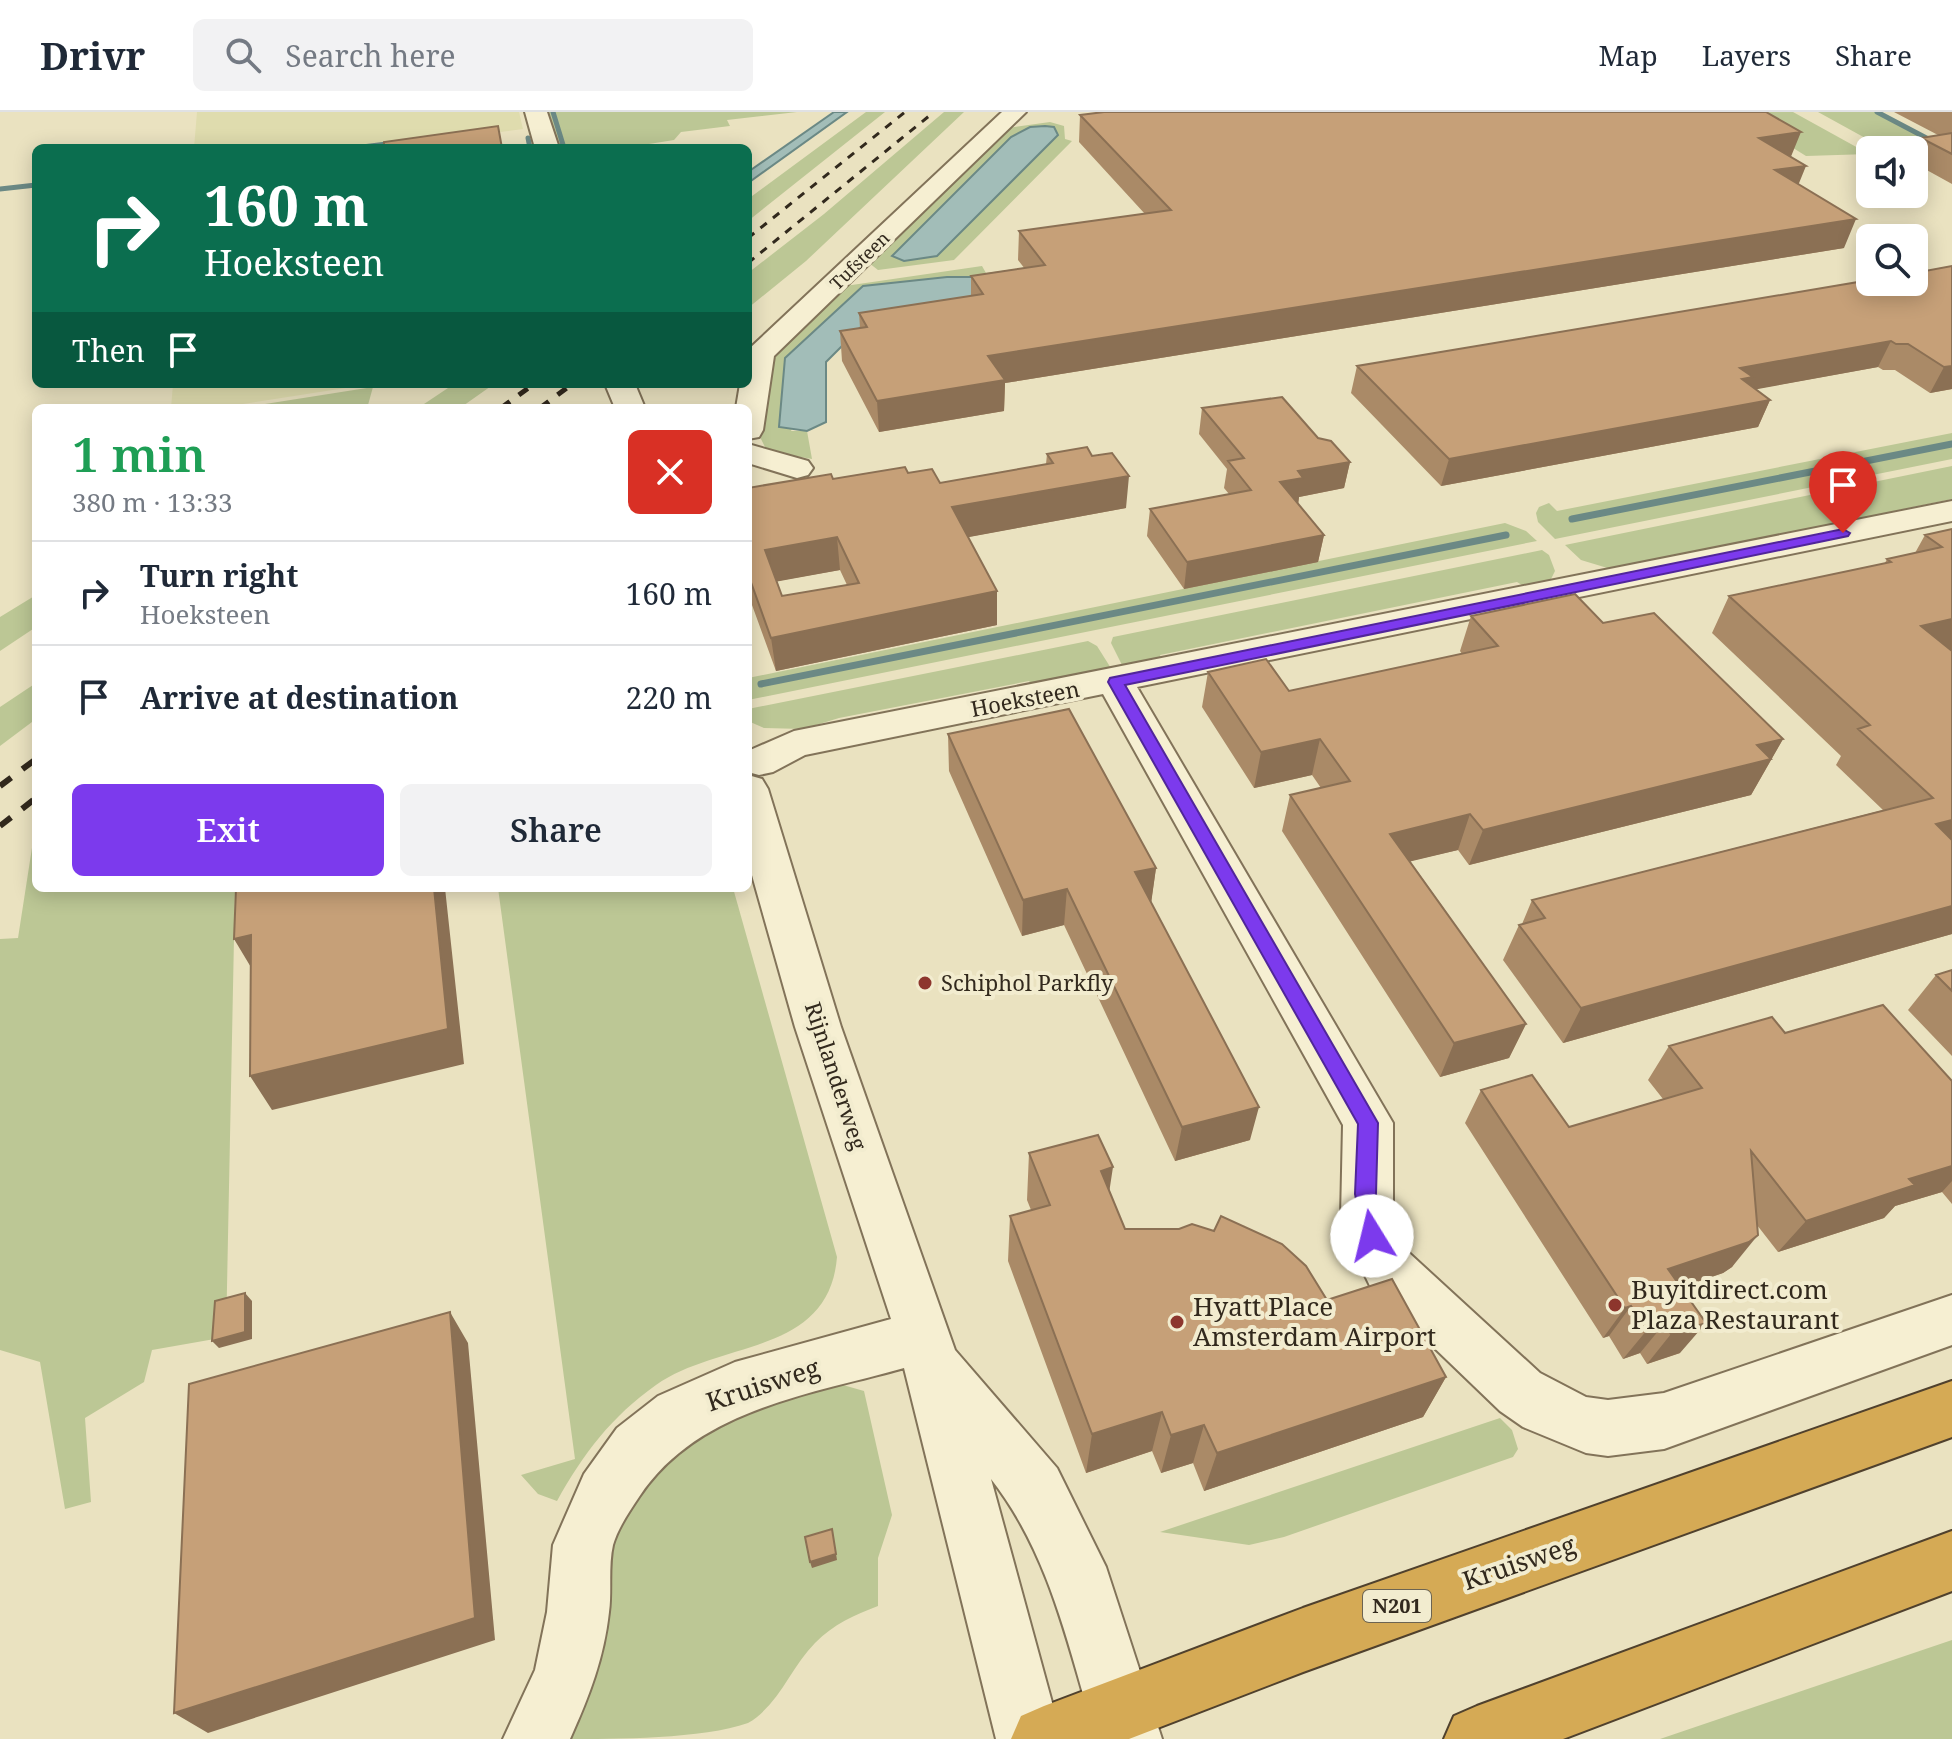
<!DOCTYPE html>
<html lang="en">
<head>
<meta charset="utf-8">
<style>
  :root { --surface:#fff; --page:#f2f2f3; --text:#1f2937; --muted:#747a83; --line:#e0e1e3; --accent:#7c3aed }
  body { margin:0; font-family:"Noto Serif",serif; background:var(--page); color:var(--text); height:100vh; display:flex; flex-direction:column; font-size:30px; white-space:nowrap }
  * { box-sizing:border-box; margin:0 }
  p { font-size:26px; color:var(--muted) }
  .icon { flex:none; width:44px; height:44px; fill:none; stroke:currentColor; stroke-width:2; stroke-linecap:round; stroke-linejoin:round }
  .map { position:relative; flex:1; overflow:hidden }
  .sheet { position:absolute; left:32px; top:292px; width:720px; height:488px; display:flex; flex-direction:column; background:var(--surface); border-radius:12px; box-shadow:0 4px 20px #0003 }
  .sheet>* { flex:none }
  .banner { position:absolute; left:32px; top:32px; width:720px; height:244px; border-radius:12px; box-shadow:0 4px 20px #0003; background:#0b6e4f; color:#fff; overflow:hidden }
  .controls { position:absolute; left:1856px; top:24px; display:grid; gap:16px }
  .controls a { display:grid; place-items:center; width:72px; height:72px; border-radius:12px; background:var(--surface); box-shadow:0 4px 20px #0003; font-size:40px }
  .pin { position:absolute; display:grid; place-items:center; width:68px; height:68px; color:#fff; margin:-82px -34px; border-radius:50% 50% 50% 0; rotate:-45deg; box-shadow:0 0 8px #0007 }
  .pin .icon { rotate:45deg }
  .me { position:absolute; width:88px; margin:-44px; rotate:351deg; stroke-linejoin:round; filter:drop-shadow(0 0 6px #0008) }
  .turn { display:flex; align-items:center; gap:28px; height:168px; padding:0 40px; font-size:36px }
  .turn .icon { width:104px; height:104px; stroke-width:2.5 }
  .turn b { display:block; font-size:56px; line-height:68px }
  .then { display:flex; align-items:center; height:76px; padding:0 40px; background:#0003; gap:16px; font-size:30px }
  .round { display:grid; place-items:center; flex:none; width:84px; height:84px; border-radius:12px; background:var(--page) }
  .overview { display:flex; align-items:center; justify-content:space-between; height:136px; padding:0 40px }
  h1 { font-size:48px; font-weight:600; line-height:60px; color:#1e9e55 }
  .action { display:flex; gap:16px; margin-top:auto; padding:16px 40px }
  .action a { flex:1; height:92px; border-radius:12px; background:var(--accent); color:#fff; font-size:32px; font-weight:600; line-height:92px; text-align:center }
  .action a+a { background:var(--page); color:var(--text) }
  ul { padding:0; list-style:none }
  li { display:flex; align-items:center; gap:24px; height:104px; padding:0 40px; border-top:2px solid var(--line) }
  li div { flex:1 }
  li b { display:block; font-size:30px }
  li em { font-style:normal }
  header { display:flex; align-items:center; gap:48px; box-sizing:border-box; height:112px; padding:0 40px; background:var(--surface); border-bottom:2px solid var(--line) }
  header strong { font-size:38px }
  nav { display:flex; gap:44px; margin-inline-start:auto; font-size:28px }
  .search { width:560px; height:72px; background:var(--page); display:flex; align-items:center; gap:20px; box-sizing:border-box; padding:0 28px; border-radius:12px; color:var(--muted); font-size:30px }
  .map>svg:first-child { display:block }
  .farmland { fill:#dfdcae }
  .green { fill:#bcc795 }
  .water { fill:#a2bdb8; stroke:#6b8985; stroke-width:2 }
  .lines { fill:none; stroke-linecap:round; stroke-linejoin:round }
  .stream-far1 { stroke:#6b8985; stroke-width:5 }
  .stream { stroke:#6b8985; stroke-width:7 }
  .minor-casing { stroke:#827359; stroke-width:4 }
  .highway-casing { stroke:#50412d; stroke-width:4 }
  .minor { fill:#f6efd2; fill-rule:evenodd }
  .highway { fill:#d5aa55; fill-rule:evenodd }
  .rail-far2 { stroke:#32291d; stroke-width:3; stroke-dasharray:8 8; stroke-linecap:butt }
  .rail-far1 { stroke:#32291d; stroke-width:5; stroke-dasharray:11 11; stroke-linecap:butt }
  .rail { stroke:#32291d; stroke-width:6; stroke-dasharray:14 14; stroke-linecap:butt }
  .wall { fill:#aa8a67; fill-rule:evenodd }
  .shaded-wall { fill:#8b7054 }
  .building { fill:#c6a078; stroke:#8b7054; stroke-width:2; fill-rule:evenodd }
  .route { fill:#7c3aed; stroke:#51269a; stroke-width:2 }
  .poi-dot { fill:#8d362d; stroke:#f2eccf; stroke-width:3 }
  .labels { text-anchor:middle; stroke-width:8; stroke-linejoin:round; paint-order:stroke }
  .far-street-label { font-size:18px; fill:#32291d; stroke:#f2eccf }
  .shield { fill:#f2eccf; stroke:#6c6452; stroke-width:2 }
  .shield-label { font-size:20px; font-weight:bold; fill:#32291d }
  .street-label { font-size:22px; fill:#32291d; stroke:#f2eccf }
  .poi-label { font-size:22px; fill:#32291d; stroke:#f2eccf; text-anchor:start }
  .near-poi-label { font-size:26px; fill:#32291d; stroke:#f2eccf; text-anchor:start }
  .near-street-label { font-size:26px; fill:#32291d; stroke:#f2eccf }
</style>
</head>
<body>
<header>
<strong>Drivr</strong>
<div class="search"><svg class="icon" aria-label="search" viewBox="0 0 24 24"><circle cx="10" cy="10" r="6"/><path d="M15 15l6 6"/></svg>Search here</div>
<nav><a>Map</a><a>Layers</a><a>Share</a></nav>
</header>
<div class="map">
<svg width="1952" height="1627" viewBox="0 0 1952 1627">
  <rect width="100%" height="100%" fill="#eae2c0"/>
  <path class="farmland" d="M197,0H519L523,17L378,36H194Z
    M173,272H371L217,296H171Z"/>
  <path class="green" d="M545,0H797L727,8L730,14L681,20L674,28L624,36H557Z
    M866,0H885L748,109V87Z
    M944,0H964L806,149L748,196V161L824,102Z
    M1736,0H1793L1869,42L1806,44Z
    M1818,0H1880L1940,32L1887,38Z
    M1050,10L1064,14L1065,27L1072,29L954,148L878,158L869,151L1008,16Z
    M1170,135L978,165H947L863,174L791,319H807L812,347L767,339L759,323L767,250L845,174L982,154L986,161Z
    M454,272H494L460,296H418Z
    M373,275L368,293L363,296H240Z
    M1952,321V347L1555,427L1538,410L1536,401L1539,395L1549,391L1557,399Z
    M1952,354V387L1614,458L1581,448L1565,433Z
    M1505,411L1526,419L1537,429L748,588V566Z
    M1542,438L1549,443L1555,459L1549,471L1525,475L1517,470L1160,543L1163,551L1125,559L1111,531L1113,525Z
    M36,483V515L0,539V505Z
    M1088,529L1097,534L1114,561L1035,577L1029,569L839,606L803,617L764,616L748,609V597Z
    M36,571V607L0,634V595Z
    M36,710V776H235L226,1225L152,1238L144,1270L85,1306L91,1390L65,1397L40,1250L0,1238V827L18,826Z
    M498,776H733L837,1145C829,1244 720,1228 656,1273C612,1304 583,1342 557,1389L538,1382L521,1363L575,1347Z
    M843,1273L864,1279L892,1403L878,1446V1494C854,1503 834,1512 815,1531C791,1555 779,1593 748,1611C703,1627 616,1627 565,1627L620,1402L699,1314L823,1275Z
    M1500,1306L1512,1318L1518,1337L1513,1345L1284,1425L1249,1433L1160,1420Z
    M1952,1528V1627H1660Z"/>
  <path class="water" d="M834,0H847L748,71V60Z
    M1045,14L1054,15L1058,23L937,144L904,149L892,144L1011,25L1030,15Z
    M1415,104L871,205L826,250V310L807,319L779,315L785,246L863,174L947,165H978Z"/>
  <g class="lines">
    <path class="stream-far1" d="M553,0L564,36
      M1877,0L1934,30
      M528,26L530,36
      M354,36L395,31
      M0,77L36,73"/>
    <path class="stream" d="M1572,407L1952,332
      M761,572L1506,423"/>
    <defs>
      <path id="minor" d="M525,0H547L559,36H535Z
        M1002,0H1026L774,244L763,318L759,325L748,327V296H736L740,272H748L750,236Z
        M605,272H635L645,296H615Z
        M748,332L808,349L813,356L808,363L797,366L748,351Z
        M1952,389V409L1137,575L1393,1011V1105L1408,1140L1540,1261L1586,1285L1608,1288L1664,1281L1952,1183V1233L1664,1337L1608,1344L1586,1341L1523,1315L1500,1299L1370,1174L1346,1124L1341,1105L1343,1013L1103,582L805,643L773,660L759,663L748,660V639L794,619Z
        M748,663L762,667L768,677L841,915L955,1238L1057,1356L1106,1455L1162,1627H1096C1069,1537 1050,1442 991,1367L1062,1627H996L904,1256C809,1283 697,1297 639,1385C629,1400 618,1416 613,1433C608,1454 612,1479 609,1500C604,1546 589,1585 570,1627H503L535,1558L547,1500L553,1433L584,1362L617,1316L658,1284L735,1250L891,1207L795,915L748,749Z"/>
      <path id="highway" d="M1952,1269V1325L1303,1560L1129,1627H1011L1021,1604L1044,1594L1303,1496Z
        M1952,1419V1479L1563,1627H1444L1454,1604L1477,1594Z"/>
    </defs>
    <use href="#minor" class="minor-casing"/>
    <use href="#highway" class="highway-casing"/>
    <use href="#minor" class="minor"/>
    <use href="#highway" class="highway"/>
    <path class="rail-far2" d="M748,126L905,0
      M748,151L934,0"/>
    <path class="rail-far1" d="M501,296L534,272
      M540,296L572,272"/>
    <path class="rail" d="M0,674L36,647
      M0,714L36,686"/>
  </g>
  <path class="wall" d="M1894,0H1952V72L1914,51V40L1921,26L1938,23Z
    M1080,3L1791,44L1799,72L1844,136L1005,271L1004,299L879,320L842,249L840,219L860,216L859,201L971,184V164L1025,157L1018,148L1019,119L1145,102L1079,30Z
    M1914,170L1952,277L1930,281L1895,258H1883L1878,255L1755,277L1770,288L1758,315L1441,374L1351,281L1357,254Z
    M1202,296L1318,326L1350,350L1344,376L1299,385L1298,392L1324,423L1318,450L1184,477L1147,424L1150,397L1229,382L1224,376L1227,357L1199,322Z
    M1047,342L1092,344L1126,396L968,425L997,513L776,559L748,482V376L833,367L908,361L940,371L1046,352ZM840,458L847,473L782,484L777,469Z
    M1952,417V822L1563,931L1503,848L1519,813L1522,812L1532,788L1883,698L1836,653L1841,644L1712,521L1729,484L1885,451L1887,447L1915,441L1925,423Z
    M1471,504L1603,511L1783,627L1751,683L1469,753L1458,738L1410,749L1526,912L1509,946L1440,965L1282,719L1290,683L1321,676L1312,663L1254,676L1202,595L1208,560L1289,579L1462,542L1460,539Z
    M948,622L1156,756L1151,790L1250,1028L1175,1049L1064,813L1022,824L949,659Z
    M1952,858V944L1908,898L1936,863Z
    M1785,921L1952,969V1092L1942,1080L1895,1094L1884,1106L1778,1140L1757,1113L1732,1155L1723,1161L1681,1175L1680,1241L1647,1252L1640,1241L1623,1247L1609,1224L1603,1226L1465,1011L1481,978L1569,1015L1663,987L1648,968L1669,934Z
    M1029,1041L1109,1079L1125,1117L1327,1188L1446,1265L1423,1305L1204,1379L1193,1351L1161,1361L1152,1339L1086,1361L1008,1149L1010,1104L1031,1098L1027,1088Z"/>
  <path class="shaded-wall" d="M1801,20L1790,47L1759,26Z
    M1806,54L1795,81L1775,58Z
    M1856,107L1844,136L1005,271L1004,299L879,320L877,289L988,244Z
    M1891,229L1878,255L1747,279L1742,291L1740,256Z
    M1952,254V277L1930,281L1944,255Z
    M1770,288L1758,315L1441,374L1449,347Z
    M1350,350L1344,376L1299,385L1298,393L1280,370L1298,359Z
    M1129,364L1126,396L953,428L952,395Z
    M1324,423L1318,450L1184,477L1187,450Z
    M837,425L840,458L769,471L765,438Z
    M997,479V513L776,559L771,526Z
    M1952,507V538L1899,551L1921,514Z
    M1320,627L1312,663L1254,676L1261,640Z
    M1783,627L1751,683L1469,753L1483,718L1757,633Z
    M1470,702L1458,738L1379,757L1390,722Z
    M1952,708V737L1936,712Z
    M1156,756L1151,792L1135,760Z
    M434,776H445L464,952L272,998L250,964Z
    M1067,777L1064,813L1022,824L1023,788Z
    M1952,794V822L1563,931L1581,896Z
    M251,823L255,862L234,827Z
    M1526,912L1509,946L1440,965L1454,931Z
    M1259,995L1250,1028L1175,1049L1182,1015Z
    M1952,1054V1069L1942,1080L1895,1094L1884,1106L1778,1140L1806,1109L1909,1067Z
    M1113,1055L1106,1101L1101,1059Z
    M1758,1123L1732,1155L1723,1161L1644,1188L1668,1157Z
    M245,1181L252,1189V1227L219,1236L212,1229Z
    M1631,1194L1609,1224L1603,1226L1625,1196Z
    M450,1200L468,1231L495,1528L208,1621L174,1601Z
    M1706,1211L1680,1241L1647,1252L1671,1222Z
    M1664,1212L1640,1241L1623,1247L1647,1218Z
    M1446,1265L1423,1305L1204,1379L1217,1341Z
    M1162,1300L1152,1339L1086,1361L1092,1322Z
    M1204,1313L1193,1351L1161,1361L1171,1323Z
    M832,1417L837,1448L812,1456L810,1450Z"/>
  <path class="building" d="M1104,0H1766L1801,20L1759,26L1806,54L1775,58L1856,107L988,244L1005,268L877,289L840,219L867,215L859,201L983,182L971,164L1045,153L1019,119L1171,98L1080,3Z
    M498,14L502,36H384V30Z
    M1952,21V42L1921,26Z
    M1952,154V254L1944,255L1908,232H1896L1891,229L1740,256L1753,265L1742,267L1770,288L1449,347L1357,254L1870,168V170H1914V161Z
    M1282,285L1318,326L1331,329L1350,350L1298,359L1303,366L1280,370L1324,423L1187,450L1150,397L1251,378L1228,349L1244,346L1202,296Z
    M1087,335L1092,344L1112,341L1129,364L952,395L997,479L771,526L748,462V376L831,362L833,367L905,355L908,361L932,357L940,371L1053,351L1047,342ZM837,425L859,471L782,484L765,438Z
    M1952,417V507L1921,514L1952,539V708L1936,712L1952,728V794L1581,896L1519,813L1545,806L1532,788L1933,686L1858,617L1870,613L1729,484L1891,450L1887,447L1942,435L1925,423Z
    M1575,482L1603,511L1654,501L1783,627L1757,633L1771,647L1483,718L1470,702L1390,722L1526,912L1454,931L1290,683L1350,669L1320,627L1261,640L1208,560L1266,547L1289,579L1498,534L1471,504Z
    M1069,597L1156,756L1135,760L1259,995L1182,1015L1067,777L1023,788L948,622Z
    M236,776H434L448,917L250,964L251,823L234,827Z
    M1952,858V879L1936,863Z
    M1883,893L1952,969V1054L1909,1067L1915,1073L1806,1109L1751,1039L1758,1123L1749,1130L1668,1157L1706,1211L1671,1222L1664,1212L1647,1218L1631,1194L1625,1196L1481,978L1532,963L1569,1015L1702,976L1669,934L1772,905L1785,921Z
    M1098,1023L1113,1055L1101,1059L1125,1117H1179L1192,1112L1214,1119L1221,1104L1282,1132L1306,1154L1327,1188L1392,1167L1446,1265L1217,1341L1204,1313L1171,1323L1162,1300L1092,1322L1010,1104L1050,1093L1029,1041Z
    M245,1181V1220L212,1229L215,1189Z
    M450,1200L475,1506L174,1601L189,1272Z
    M832,1417L836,1442L810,1450L805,1425Z"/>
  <path class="route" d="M1843,417L1850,421L1848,424L1125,573L1378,1011L1376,1082L1383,1124L1380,1131L1372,1134L1364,1131L1355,1082L1358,1012L1108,570L1110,566Z"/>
  <g class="poi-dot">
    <circle cx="925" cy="871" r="8"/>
    <circle cx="1615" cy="1193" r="8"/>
    <circle cx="1177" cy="1210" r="8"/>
  </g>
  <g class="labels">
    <g class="far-street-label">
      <text transform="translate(860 149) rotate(-44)" y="6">Tufsteen</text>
    </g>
    <rect class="shield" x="1363" y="1478" width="68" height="32" rx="6"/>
    <g class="shield-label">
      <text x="1397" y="1501">N201</text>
    </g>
    <g class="street-label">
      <text transform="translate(1025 587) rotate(-11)" y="8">Hoeksteen</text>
      <text transform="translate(836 964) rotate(72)" y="8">Rijnlanderweg</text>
    </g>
    <g class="poi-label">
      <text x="941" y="879">Schiphol Parkfly</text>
    </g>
    <g class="near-poi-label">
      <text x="1631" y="1187">Buyitdirect.com<tspan x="1631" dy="30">Plaza Restaurant</tspan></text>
      <text x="1193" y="1204">Hyatt Place<tspan x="1193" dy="30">Amsterdam Airport</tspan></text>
    </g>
    <g class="near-street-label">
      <text transform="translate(763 1273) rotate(-18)" y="9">Kruisweg</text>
      <text transform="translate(1519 1451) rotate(-19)" y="9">Kruisweg</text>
    </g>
  </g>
</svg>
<div class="controls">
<a><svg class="icon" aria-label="sound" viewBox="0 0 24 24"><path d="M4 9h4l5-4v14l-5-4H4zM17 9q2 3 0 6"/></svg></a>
<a><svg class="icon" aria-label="search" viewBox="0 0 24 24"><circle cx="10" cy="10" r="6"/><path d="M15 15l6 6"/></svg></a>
</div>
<div class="pin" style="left:1843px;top:421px;background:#d93025"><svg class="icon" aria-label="arrive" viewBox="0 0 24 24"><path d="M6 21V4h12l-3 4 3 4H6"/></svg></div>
<svg class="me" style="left:1372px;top:1124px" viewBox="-20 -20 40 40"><circle r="19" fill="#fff"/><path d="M0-13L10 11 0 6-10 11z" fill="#7c3aed"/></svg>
<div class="banner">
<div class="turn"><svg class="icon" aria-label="right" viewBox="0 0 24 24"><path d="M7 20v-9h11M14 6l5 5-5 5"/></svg><div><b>160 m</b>Hoeksteen</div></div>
<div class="then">Then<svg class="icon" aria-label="arrive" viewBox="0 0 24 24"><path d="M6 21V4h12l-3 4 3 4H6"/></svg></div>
</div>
<section class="sheet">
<div class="overview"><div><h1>1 min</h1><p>380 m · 13:33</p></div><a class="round" style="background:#d93025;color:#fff"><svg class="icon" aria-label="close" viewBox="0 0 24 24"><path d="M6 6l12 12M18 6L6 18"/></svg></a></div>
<ul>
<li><svg class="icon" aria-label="right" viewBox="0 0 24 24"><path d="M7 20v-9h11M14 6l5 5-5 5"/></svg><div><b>Turn right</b><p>Hoeksteen</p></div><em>160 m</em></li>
<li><svg class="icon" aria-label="arrive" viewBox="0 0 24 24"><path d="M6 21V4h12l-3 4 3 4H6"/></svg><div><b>Arrive at destination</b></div><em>220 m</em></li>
</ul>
<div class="action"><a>Exit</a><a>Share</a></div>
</section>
</div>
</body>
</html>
